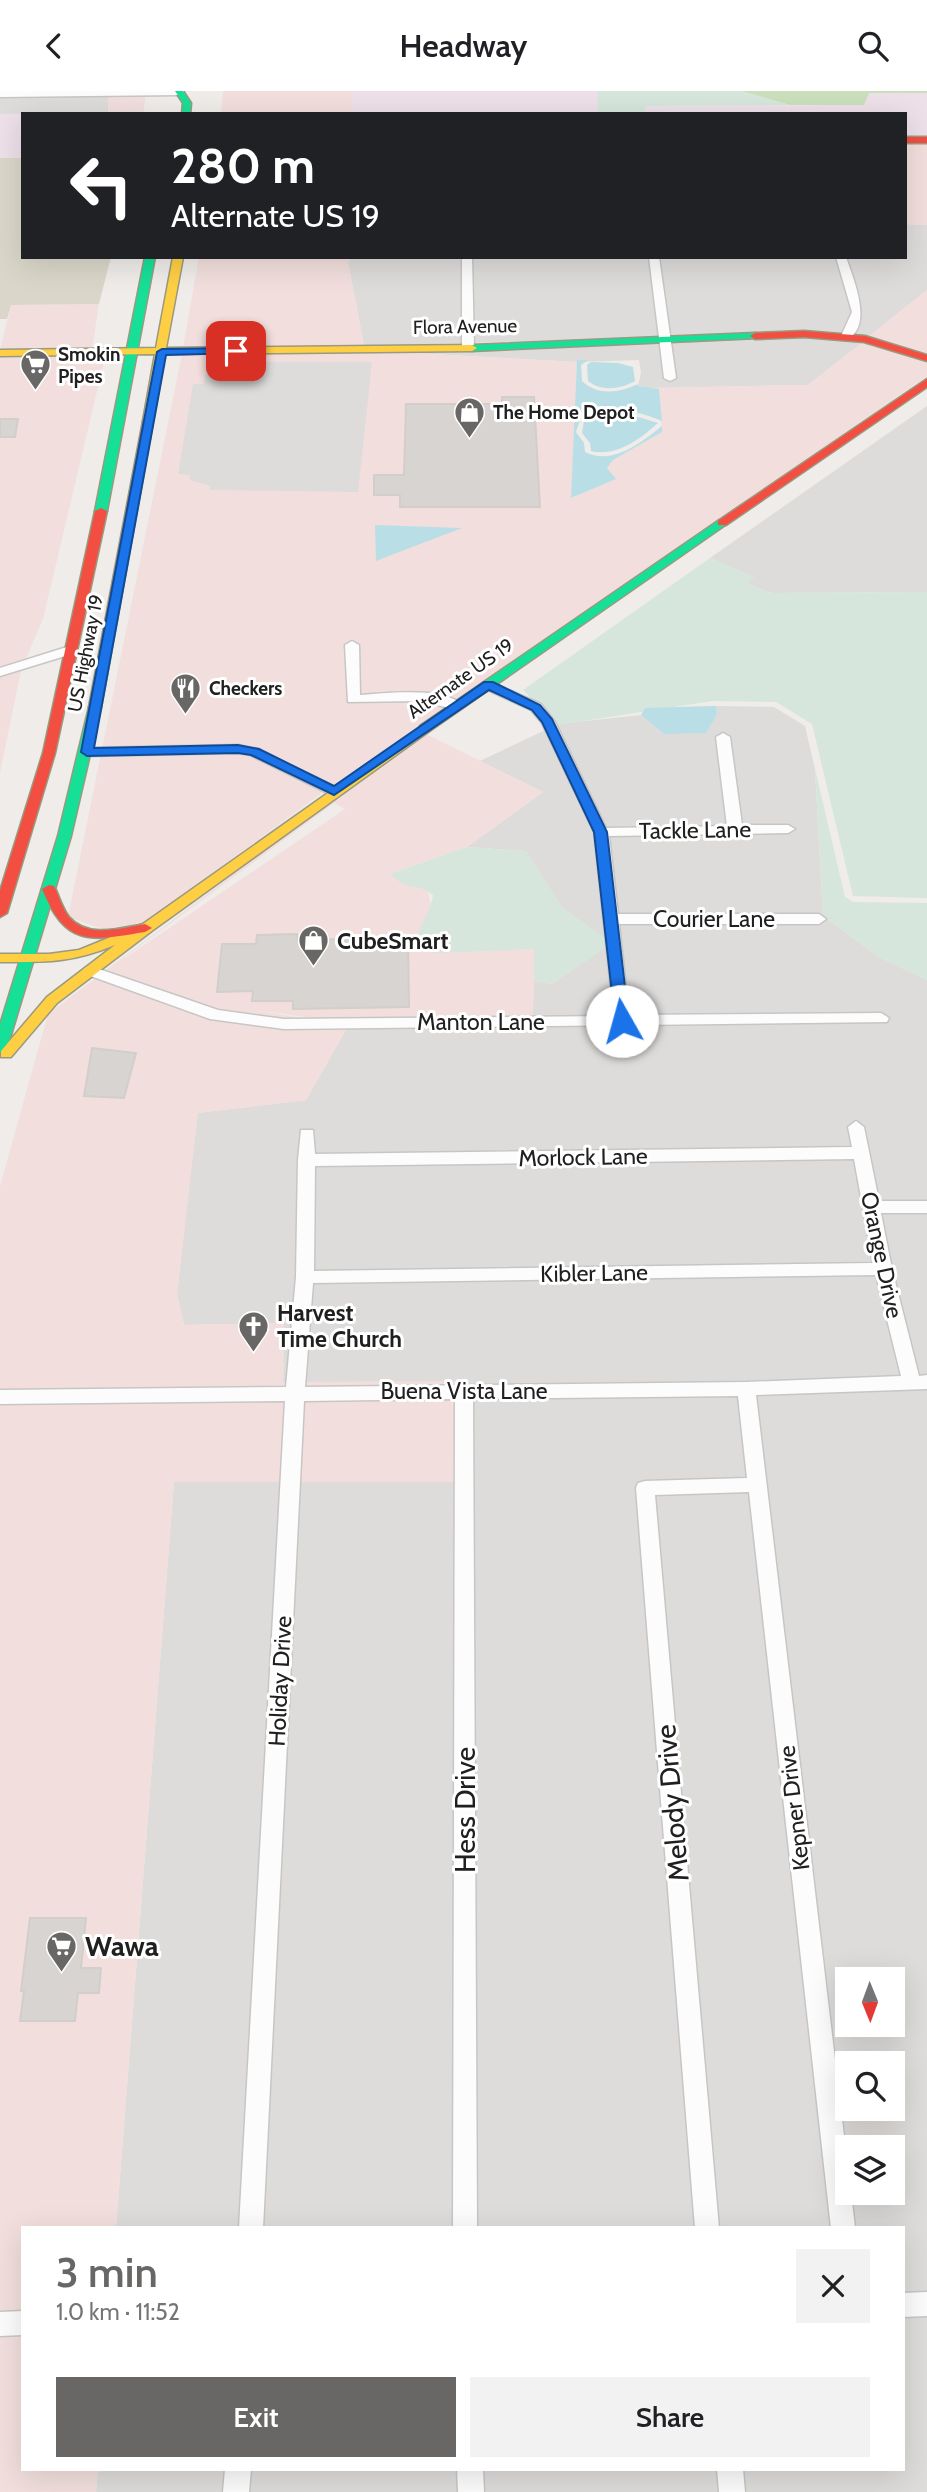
<!DOCTYPE html>
<html lang="en">
<head>
<meta charset="utf-8">
<style>
  :root { --surface:#fff; --page:#f2f2f2; --text:#202124; --muted:#757577; --accent:#686766 }
  body { margin:0; font-family:Cabin,sans-serif; background:var(--page); color:var(--text); height:100vh; display:flex; flex-direction:column; font-size:26px; white-space:nowrap }
  * { box-sizing:border-box; margin:0 }
  p { font-size:23px; color:var(--muted) }
  .icon { flex:none; width:38px; height:38px; fill:none; stroke:currentColor; stroke-width:2; stroke-linecap:round; stroke-linejoin:round }
  .map { position:relative; flex:1; overflow:hidden }
  .details { position:absolute; left:21px; top:2135px; width:884px; height:245px; display:flex; flex-direction:column; background:var(--surface); border-radius:0px; box-shadow:0 7px 28px #0002 }
  .details>* { flex:none }
  .top-card { position:absolute; left:21px; top:21px; width:886px; height:147px; border-radius:0px; box-shadow:0 7px 28px #0002; background:#202124; color:#fff; overflow:hidden }
  .needle { width:46px; rotate:179deg }
  .buttons { position:absolute; left:835px; top:1876px; display:grid; gap:14px }
  .buttons a { display:grid; place-items:center; width:70px; height:70px; border-radius:0px; background:var(--surface); box-shadow:0 7px 28px #0002; font-size:35px }
  .pin { position:absolute; display:grid; place-items:center; width:60px; height:60px; color:#fff; margin:-30px; border-radius:14px; box-shadow:0 4px 10px #0006 }
  .me { position:absolute; width:77px; margin:-38px; rotate:353deg; stroke-linejoin:round; filter:drop-shadow(0 0 5px #0008) }
  .turn { display:flex; align-items:center; gap:24px; height:147px; padding:0 35px; font-size:32px }
  .turn .icon { width:91px; height:91px; stroke-width:2.5 }
  .turn b { display:block; font-size:49px; line-height:60px }
  .round { display:grid; place-items:center; flex:none; width:74px; height:74px; border-radius:0px; background:var(--page) }
  .headline { display:flex; align-items:center; justify-content:space-between; height:119px; padding:0 35px }
  h1 { font-size:42px; font-weight:600; line-height:52px; color:var(--accent) }
  .primary-button { display:flex; gap:14px; margin-top:auto; padding:14px 35px }
  .primary-button a { flex:1; height:80px; border-radius:0px; background:var(--accent); color:#fff; font-size:28px; font-weight:600; line-height:80px; text-align:center }
  .primary-button a+a { background:var(--page); color:var(--text) }
  header { display:flex; justify-content:space-between; align-items:center; height:91px; padding:0 35px; background:var(--surface); font-size:32px; font-weight:600 }
  .map>svg:first-child { display:block }
  .residential { fill:#dedcda; fill-rule:evenodd }
  .commercial { fill:#f2dfdd; fill-rule:evenodd }
  .industrial { fill:#ede0e9 }
  .religious { fill:#dddcda }
  .construction { fill:#dad7ca }
  .forest { fill:#cadfbc }
  .wetland { fill:#d6e6dc }
  .water { fill:#b9dee6 }
  .building { fill:#d7d4d1; stroke:#d2ceca; stroke-width:2 }
  .lines { fill:none; stroke-linecap:round; stroke-linejoin:round }
  .street-casing { stroke:#c7c6c5; stroke-width:3 }
  .fast-casing { stroke:#999a7f; stroke-width:3 }
  .slow-casing { stroke:#999a7f; stroke-width:3 }
  .jam-casing { stroke:#999a7f; stroke-width:3 }
  .street { fill:#fdfcfc; fill-rule:evenodd }
  .fast { fill:#16e098; fill-rule:evenodd }
  .slow { fill:#ffcf43; fill-rule:evenodd }
  .jam { fill:#f24e42; fill-rule:evenodd }
  .route { fill:#1a73e8; stroke:#114b97; stroke-width:2 }
  .labels { text-anchor:middle; stroke-width:6; stroke-linejoin:round; paint-order:stroke }
  .far-street-label { font-size:19px; fill:#202020; stroke:#fff }
  .far-poi-label { font-size:19px; font-weight:bold; fill:#202020; stroke:#fff; text-anchor:start }
  .street-label { font-size:23px; fill:#202020; stroke:#fff }
  .poi-label { font-size:23px; font-weight:bold; fill:#202020; stroke:#fff; text-anchor:start }
  .near-street-label { font-size:28px; fill:#202020; stroke:#fff }
  .near-poi-label { font-size:28px; font-weight:bold; fill:#202020; stroke:#fff; text-anchor:start }
</style>
</head>
<body>
<header><svg class="icon" aria-label="back" viewBox="0 0 24 24"><path d="M15 5l-7 7 7 7"/></svg>Headway<svg class="icon" aria-label="search" viewBox="0 0 24 24"><circle cx="10" cy="10" r="6"/><path d="M15 15l6 6"/></svg></header>
<div class="map">
<svg width="927" height="2401" viewBox="0 0 927 2401">
  <rect width="100%" height="100%" fill="#efece9"/>
  <path class="residential" d="M109,0L108,22L0,23V1Z
    M905,133L927,134V199L868,246H665L364,255L348,171L352,166H905Z
    M804,246L863,251L808,294L649,297L638,295L641,282L639,269L577,271L395,261Z
    M927,315V501L772,502L747,493L753,486L710,467Z
    M716,615L774,616L805,635L815,678L823,825L879,866L927,889V2401H96L98,2378H903V2137H116L174,1391H462L461,1291H283L284,1232L184,1234L177,1203L197,1022L306,1009L348,935L468,938L532,932L534,890L552,893L611,852L562,817L526,760L467,756L543,701L480,670L558,633L641,624L664,643L717,623ZM847,1888H892V1934H847ZM847,1972H892V2018H847ZM847,2056H892V2102H847Z"/>
  <path class="commercial" d="M223,0H352V23H221Z
    M146,3L143,23H79L108,22L109,4Z
    M905,51H927V134L905,133Z
    M199,166H352L348,171L364,255L183,257Z
    M927,199V264L868,246Z
    M99,213L92,258H107L43,528L21,579L0,682V259L11,214Z
    M863,251L927,271V285L329,697L144,832L103,838L68,826L182,263L395,261L577,271L572,407L615,388L607,377L613,369L662,341L659,298L649,297L808,294Z
    M426,643L543,701L467,756L390,783L428,799L431,816L418,843L428,861L535,858L533,924L349,932L256,919L348,935L306,1009L198,1022L177,1203L184,1234L284,1232L283,1291L462,1290L463,1391H174L116,2137H23V2378H98L96,2401H0V1095L48,923L340,703ZM334,712L345,718L125,867V866Z"/>
  <path class="industrial" d="M352,0H597L599,22L352,23Z
    M868,2H927V46L905,47V23H645V15L863,14Z
    M0,23H23V67H0Z"/>
  <path class="religious" d="M228,271H372L358,401L210,399V395L190,389V384L178,383L193,293H203L207,280Z"/>
  <path class="construction" d="M0,67H23V166H111L99,213L11,214L7,228H0Z"/>
  <path class="forest" d="M741,0H927V2H869L864,14H790Z"/>
  <path class="wetland" d="M597,0H741L790,14L646,15L645,23H598Z
    M710,467L754,486L747,493L772,502L927,501V807L853,805L812,633L776,611L712,610L558,634L523,599Z
    M815,678L845,806L853,811L927,812V889L879,866L823,825Z
    M467,756L526,760L562,816L612,852L552,893L534,890V858L439,862L428,861L417,850C418,834 431,821 433,804C420,792 407,801 390,783Z"/>
  <path class="water" d="M577,269H588L581,274L582,290C597,305 620,302 638,293V295L659,298L662,330C640,320 604,313 582,323L576,341L584,352L585,361C613,375 642,351 662,335V341L613,369L607,377L616,388L571,407Z
    M591,271L618,272L633,276L635,290C620,298 602,301 588,290L587,274Z
    M592,322L635,325L658,332C640,348 617,366 591,360L590,352L582,342L585,325Z
    M375,434L462,437L376,470Z
    M713,615H716L717,623L706,642L664,643L641,624L645,617Z"/>
  <path class="building" d="M502,306H534L540,416H400V404H374V384H404L406,313H502Z
    M0,328H18L15,346H0Z
    M297,843L298,849L408,847L409,916L293,918V910H252L253,900L217,901L222,853H256L257,844Z
    M92,957L136,962L124,1007L84,1005Z
    M30,1827H86L81,1877H101L99,1902H78L75,1930H20L24,1900H21Z"/>
  <g class="lines">
    <defs>
      <path id="street" d="M0,0H183L184,1L179,4L0,6Z
        M462,166H472L474,257L468,260L462,257Z
        M649,166H659L676,287L670,290L664,287Z
        M836,166H846C853,187 874,235 847,248L841,245L852,221Z
        M352,550L359,554L360,604C388,602 442,595 465,615L458,619L420,610L348,611L345,554Z
        M70,555L75,556V562L0,585V577Z
        M488,590L541,613L555,631L606,737L727,735L716,646L723,642L730,646L742,734H788L795,738L788,742L609,745L618,823H819L826,828L819,833H619L629,924L881,922L889,927L887,931L284,938L210,928L85,883L82,880L85,877L90,875L218,919L284,928L614,925L594,741L542,632L531,619L483,597L481,594Z
        M238,654L259,658L341,700L339,703H329L250,664L238,662L87,665L80,661L87,657Z
        M856,1030L864,1036L879,1110H927V1122H881L892,1178L919,1285L927,1284V1298L756,1304L847,2070V2102H851L855,2137H831L749,1401L655,1404L719,2137H695L636,1397L638,1392L645,1390L747,1387L738,1305L473,1308L477,2137H453L455,1308L304,1310L263,2137H239L285,1310L0,1313V1299L286,1296L296,1186L298,1069L301,1039H313L315,1063L852,1056L848,1036ZM854,1068L873,1172L314,1180L315,1075ZM876,1184L901,1285L746,1291L305,1296L313,1192Z
        M927,2201V2225L903,2226V2202Z
        M23,2220V2244L0,2245V2221Z
        M225,2378H251L249,2401H223Z
        M457,2378H483L484,2401H458Z
        M717,2378H743L745,2401H719Z"/>
      <path id="fast" d="M175,0H183L191,12L190,23H182L183,12Z
        M145,166H155L107,420L101,423L95,420Z
        M755,242L759,243V247L472,260L467,257L472,254Z
        M718,430L728,432L428,641H420V635Z
        M95,612L101,616L71,745L7,957L0,962V934L58,745L89,616Z"/>
      <path id="slow" d="M173,166H183L166,257L472,254L477,257L472,260L165,263L153,330L148,333L143,330L155,263L0,265V259L156,257Z
        M424,634L428,635V641L153,839L57,912L11,966H1V960L47,906L115,854C71,872 47,871 0,871V863H49L79,859L143,833Z"/>
      <path id="jam" d="M905,46H927V52H905Z
        M804,240L865,245L927,264V270L864,251L804,246L755,248L750,245L755,242Z
        M927,288V296L726,434H718V430Z
        M148,327L153,330L101,616L95,620L89,616L143,330Z
        M101,417L107,420L55,662L7,822L0,826V800L43,662L95,420Z
        M49,794L54,795C59,805 62,817 69,826C88,848 121,837 145,833L152,837L145,841C90,850 66,856 42,798Z"/>
    </defs>
    <use href="#street" class="street-casing"/>
    <use href="#fast" class="fast-casing"/>
    <use href="#slow" class="slow-casing"/>
    <use href="#jam" class="jam-casing"/>
    <use href="#street" class="street"/>
    <use href="#fast" class="fast"/>
    <use href="#slow" class="slow"/>
    <use href="#jam" class="jam"/>
  </g>
  <path class="route" d="M236,257L241,260L239,262L166,264L94,657L238,654L259,658L334,695L484,591H493L540,614L552,628L607,741L629,930L627,933L622,935L615,930L594,741L542,631L532,619L489,599L334,704L251,664L238,662L87,665L81,661L157,261L162,258Z"/>
  <defs>
    <symbol id="supermarket-pin" viewBox="-11 -11 22 30"><path d="M0 17L-7.5 6A9.5 9.5 0 1 1 7.5 6Z" fill="#686766" stroke="#fff"/><path d="M-6-5.5h2.5l.6 2H6L4.5 2H-2.5L-4.4-4H-6ZM-1.5 3.2a1.3 1.3 0 1 0 .1 0ZM3 3.2a1.3 1.3 0 1 0 .1 0Z" fill="#fff"/></symbol>
    <symbol id="shop-pin" viewBox="-11 -11 22 30"><path d="M0 17L-7.5 6A9.5 9.5 0 1 1 7.5 6Z" fill="#686766" stroke="#fff"/><path d="M-5-2.5h2.3a2.7 3.5 0 0 1 5.4 0H5L5.5 6h-11ZM-1.5-2.5h3a1.5 2.3 0 0 0-3 0Z" fill="#fff"/></symbol>
    <symbol id="restaurant-pin" viewBox="-11 -11 22 30"><path d="M0 17L-7.5 6A9.5 9.5 0 1 1 7.5 6Z" fill="#686766" stroke="#fff"/><path d="M-5-6h1v4h1v-4h1v4h1v-4h1v5L-1.5 .5V6h-2V.5L-5-1ZM5-6V6H3V1.5H1.5Q1.5-4 5-6Z" fill="#fff"/></symbol>
    <symbol id="church-pin" viewBox="-11 -11 22 30"><path d="M0 17L-7.5 6A9.5 9.5 0 1 1 7.5 6Z" fill="#686766" stroke="#fff"/><path d="M-1.2-6h2.4v3.5h3.3v2.4h-3.3V6h-2.4V-.1h-3.3v-2.4h3.3Z" fill="#fff"/></symbol>
  </defs>
  <g fill-rule="evenodd">
    <use href="#supermarket-pin" x="18" y="256" width="35" height="47"/>
    <use href="#shop-pin" x="452" y="304" width="35" height="47"/>
    <use href="#restaurant-pin" x="168" y="580" width="35" height="47"/>
    <use href="#shop-pin" x="296" y="832" width="35" height="47"/>
    <use href="#church-pin" x="236" y="1218" width="35" height="47"/>
    <use href="#supermarket-pin" x="44" y="1838" width="35" height="47"/>
  </g>
  <g class="labels">
    <g class="far-street-label">
      <text transform="translate(465 235) rotate(-1)" y="7">Flora Avenue</text>
      <text transform="translate(85 562) rotate(-79)" y="7">US Highway 19</text>
      <text transform="translate(460 587) rotate(-35)" y="7">Alternate US 19</text>
    </g>
    <g class="far-poi-label">
      <text x="58" y="270">Smokin<tspan x="58" dy="22">Pipes</tspan></text>
      <text x="493" y="328">The Home Depot</text>
      <text x="209" y="604">Checkers</text>
    </g>
    <g class="street-label">
      <text transform="translate(695 739) rotate(-1)" y="8">Tackle Lane</text>
      <text x="714" y="836">Courier Lane</text>
      <text x="481" y="939">Manton Lane</text>
      <text transform="translate(583 1066) rotate(-1)" y="8">Morlock Lane</text>
      <text transform="translate(882 1164) rotate(78)" y="8">Orange Drive</text>
      <text transform="translate(594 1182) rotate(-1)" y="8">Kibler Lane</text>
      <text x="464" y="1308">Buena Vista Lane</text>
      <text transform="translate(280 1590) rotate(-87)" y="8">Holiday Drive</text>
      <text transform="translate(794 1717) rotate(-97)" y="8">Kepner Drive</text>
    </g>
    <g class="poi-label">
      <text x="337" y="858">CubeSmart</text>
      <text x="277" y="1230">Harvest<tspan x="277" dy="26">Time Church</tspan></text>
    </g>
    <g class="near-street-label">
      <text transform="translate(672 1712) rotate(-95)" y="10">Melody Drive</text>
      <text transform="translate(465 1719) rotate(-90)" y="10">Hess Drive</text>
    </g>
    <g class="near-poi-label">
      <text x="85" y="1865">Wawa</text>
    </g>
  </g>
</svg>
<div class="buttons">
<a><svg class="needle" viewBox="-14 -14 28 28"><path d="M0-13l5 13h-10z" fill="#e53935"/><path d="M0 13l5-13h-10z" fill="#757577"/></svg></a>
<a><svg class="icon" aria-label="search" viewBox="0 0 24 24"><circle cx="10" cy="10" r="6"/><path d="M15 15l6 6"/></svg></a>
<a><svg class="icon" aria-label="layers" viewBox="0 0 24 24"><path d="M12 4l9 5-9 5-9-5zM3 14l9 5 9-5"/></svg></a>
</div>
<div class="pin" style="left:236px;top:260px;background:#d93025"><svg class="icon" aria-label="arrive" viewBox="0 0 24 24"><path d="M6 21V4h12l-3 4 3 4H6"/></svg></div>
<svg class="me" style="left:622px;top:930px" viewBox="-20 -20 40 40"><circle r="19" fill="#fff"/><path d="M0-13L10 11 0 6-10 11z" fill="#1a73e8"/></svg>
<div class="top-card">
<div class="turn"><svg class="icon" aria-label="left" viewBox="0 0 24 24"><path d="M17 20v-9H6M10 6l-5 5 5 5"/></svg><div><b>280 m</b>Alternate US 19</div></div>
</div>
<section class="details">
<div class="headline"><div><h1>3 min</h1><p>1.0 km · 11:52</p></div><a class="round"><svg class="icon" aria-label="close" viewBox="0 0 24 24"><path d="M6 6l12 12M18 6L6 18"/></svg></a></div>
<div class="primary-button"><a>Exit</a><a>Share</a></div>
</section>
</div>
</body>
</html>
